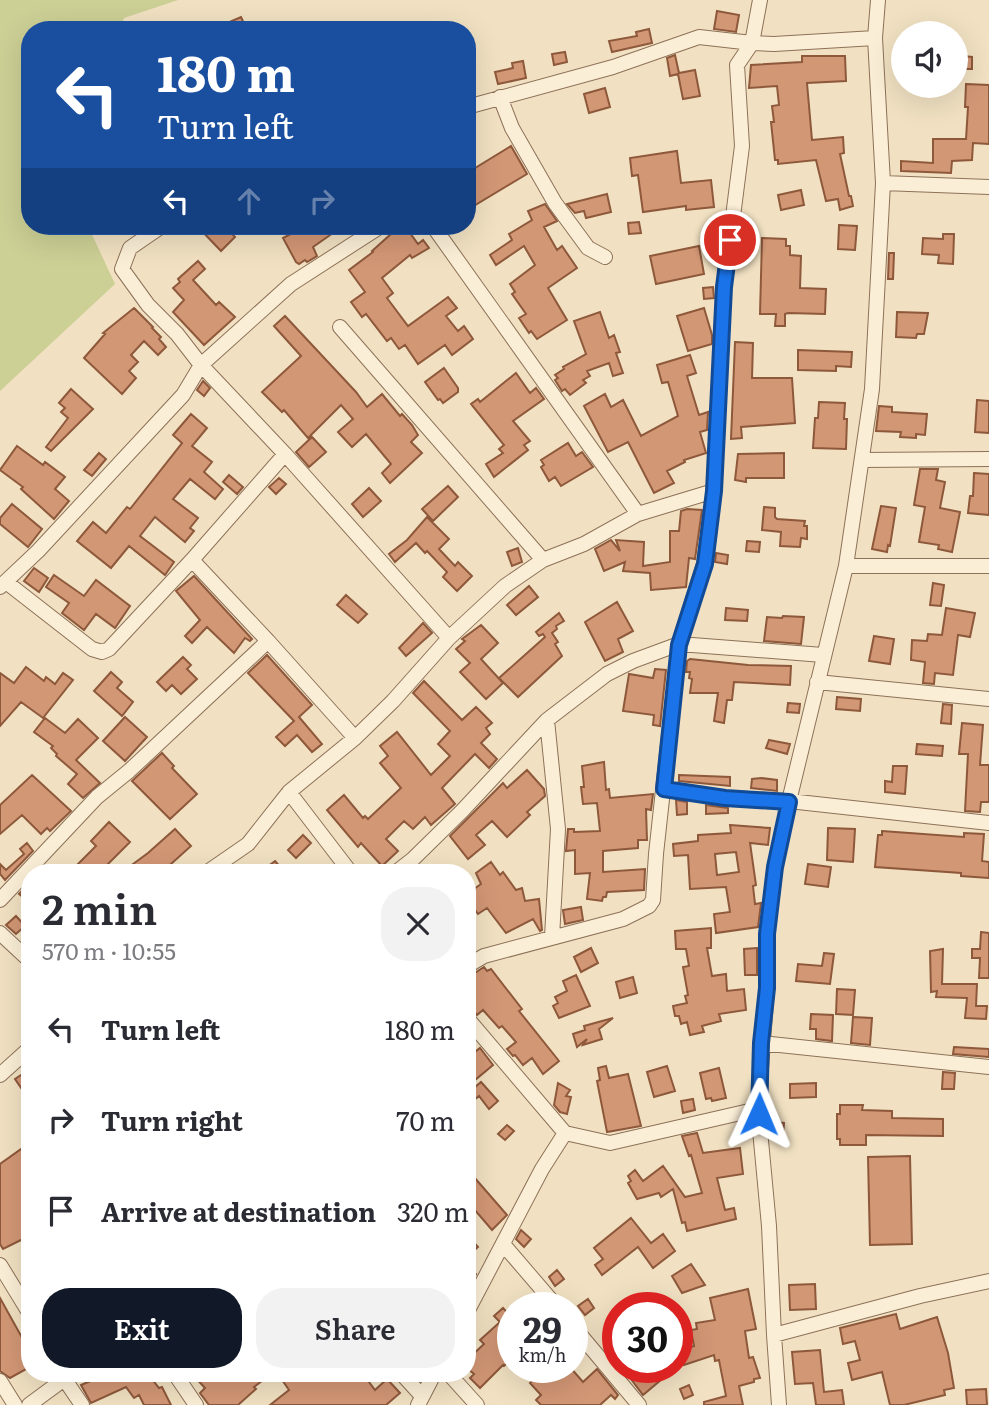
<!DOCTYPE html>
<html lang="en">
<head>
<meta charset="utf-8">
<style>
  :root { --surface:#fff; --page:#f2f2f3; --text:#2b2b33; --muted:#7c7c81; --accent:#111827 }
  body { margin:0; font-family:Literata,serif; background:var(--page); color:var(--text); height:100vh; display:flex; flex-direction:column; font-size:26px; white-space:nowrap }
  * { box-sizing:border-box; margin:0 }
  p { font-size:23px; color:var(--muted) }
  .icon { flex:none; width:38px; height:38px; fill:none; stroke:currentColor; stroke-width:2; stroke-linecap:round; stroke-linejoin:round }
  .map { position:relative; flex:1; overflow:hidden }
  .side { position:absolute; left:21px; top:864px; width:455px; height:518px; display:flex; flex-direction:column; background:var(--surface); border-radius:28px; box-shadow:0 7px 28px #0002 }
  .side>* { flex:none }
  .top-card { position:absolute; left:21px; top:21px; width:455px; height:214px; border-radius:28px; box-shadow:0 7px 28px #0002; background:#1a4fa0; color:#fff; overflow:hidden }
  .fabs { position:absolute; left:891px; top:21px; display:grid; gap:14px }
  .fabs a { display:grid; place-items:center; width:77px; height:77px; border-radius:50%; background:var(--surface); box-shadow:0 7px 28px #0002; font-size:35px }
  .speed { position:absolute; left:497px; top:1292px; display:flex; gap:14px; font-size:35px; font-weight:700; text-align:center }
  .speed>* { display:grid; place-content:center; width:91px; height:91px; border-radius:50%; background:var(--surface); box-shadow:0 7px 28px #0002; line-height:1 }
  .speed small { font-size:18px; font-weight:400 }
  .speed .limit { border:10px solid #d22; background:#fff; color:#111 }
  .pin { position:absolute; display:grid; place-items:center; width:60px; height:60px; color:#fff; margin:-30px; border:4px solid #fff; border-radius:50%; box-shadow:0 2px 7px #0007 }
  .me { position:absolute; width:77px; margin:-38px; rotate:1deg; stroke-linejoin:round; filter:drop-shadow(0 0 5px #0008) }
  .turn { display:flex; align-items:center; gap:24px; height:147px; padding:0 21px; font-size:32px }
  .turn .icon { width:91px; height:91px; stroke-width:2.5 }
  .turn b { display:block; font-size:49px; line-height:60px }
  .lanes { display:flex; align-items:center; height:66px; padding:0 21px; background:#0003; justify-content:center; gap:35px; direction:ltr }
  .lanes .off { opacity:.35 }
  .round { display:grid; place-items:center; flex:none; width:74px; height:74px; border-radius:28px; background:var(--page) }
  .summary { display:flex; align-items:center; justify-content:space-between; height:119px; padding:0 21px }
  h1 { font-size:42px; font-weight:600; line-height:52px }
  .action { display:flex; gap:14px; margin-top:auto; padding:14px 21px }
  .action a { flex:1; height:80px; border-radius:28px; background:var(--accent); color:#fff; font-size:28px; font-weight:600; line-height:80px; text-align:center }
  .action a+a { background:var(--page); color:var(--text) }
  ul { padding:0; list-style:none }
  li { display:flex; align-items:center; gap:21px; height:91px; padding:0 21px }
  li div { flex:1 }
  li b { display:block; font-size:26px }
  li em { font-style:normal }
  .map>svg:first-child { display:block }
  .green { fill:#ccd095 }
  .building { fill:#d29775; stroke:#8e583b; stroke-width:2; fill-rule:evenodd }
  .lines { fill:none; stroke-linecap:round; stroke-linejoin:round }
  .minor-casing { stroke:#8d7158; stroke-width:16 }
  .minor { stroke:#fbeed6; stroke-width:14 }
  .route-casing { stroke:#114b97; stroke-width:18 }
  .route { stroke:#1a73e8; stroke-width:12 }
</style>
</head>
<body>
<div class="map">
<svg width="989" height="1405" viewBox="0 0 989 1405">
  <rect width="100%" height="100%" fill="#f1e1c2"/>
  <path class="green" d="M0,0H178L124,18L120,30H30V226H88L115,284L0,391Z"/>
  <path class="building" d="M717,11L739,15L736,32L714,29Z
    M241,17L247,30H211Z
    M649,29L652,43L612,52L609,41L637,36L636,32Z
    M565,52L567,62L554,65L552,54Z
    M675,55L679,73L695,70L700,96L683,99L678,74L670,76L667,58Z
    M802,56H845L846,81L807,83L812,140L843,137L844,153L840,154L849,196H851L853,206L840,210L838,199L826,201L816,160L778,164V160H775L771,122H774L772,106L779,105L777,86L749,88L751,65L802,62Z
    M963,56L972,57V69H962Z
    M523,61L526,78L498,84L495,72L513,68L512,63Z
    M966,84L989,85V144L973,143L972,160L952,161L951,173L901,171V161L933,163V139H966L968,107H965Z
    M605,88L610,107L589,113L584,94Z
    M511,146L527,174L467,210V173Z
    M677,151L681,183L711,180L714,207L686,210V206L643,212L638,175L632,176L630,158Z
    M801,190L804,205L781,210L778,195Z
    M607,194L611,212L586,218L584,211L575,213L567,204Z
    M545,204L557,221L544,227L557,250L562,246L577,268L548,288L567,320L537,339L531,331L529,333L519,318L526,314L512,294L515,292L510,284L535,265L524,246L496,265L490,255L512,240L509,234L532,220L528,211Z
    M639,222L641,233L629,234L628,223Z
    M839,225L857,226L855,250L838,249Z
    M197,226H225L235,237L221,251Z
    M306,226H343L313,247L317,256L307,262L305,260L299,264L296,262L283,238Z
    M391,226H405L418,244L423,240L429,248L412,258L410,255L382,278L393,293L387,298L408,326L448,297L457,308L446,316L458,331L464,326L473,339L452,355L445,345L418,364L405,345L399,349L391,338L387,341L366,314L362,317L351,302L365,292L349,270L373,252L372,251L392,233Z
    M943,234H954L953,264L938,263L939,255L922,254L923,238L943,239Z
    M762,238L786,239V246H790V255L801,256L800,288L826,289L825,314L788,313L785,314V326H775L776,314H760Z
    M699,246L704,274L656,284L650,256Z
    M889,253H894L893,279H888Z
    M198,261L205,269L193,280L216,305L219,302L235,317L204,345L173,312L184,300L173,288L180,282L178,279Z
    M713,287L714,298L704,299L703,288Z
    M134,308L153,327L152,328L161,337L159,339L166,347L158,355L144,341L131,355L138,362L129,371L136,378L122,394L84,358L105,334L103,333Z
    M704,308L712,335V344L688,351L677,316Z
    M600,312L609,338L614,335L620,352L616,353L623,373L613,376L609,363L587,371L590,376L583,380L586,383L570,395L565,389L562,391L555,380L558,378L555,375L564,369L563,367L586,354L574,321Z
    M897,312L928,313L924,334H917L916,338L896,337Z
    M285,316L356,392L367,407L382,394L400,416L402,414L412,425L418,435L411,442L422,453L390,483L382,473L391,464L366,434L352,447L338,432L353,419L341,405L308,438L284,410L282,412L262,392L301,356L274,326Z
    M735,342L753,343L752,378H792L795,423L741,427L742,438L731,439Z
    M798,350L852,352L851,367L836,366V371L798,370Z
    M690,355L696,373L687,376L699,415L708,412L707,430L700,432L706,453L684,460L685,462L667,471L674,483L654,493L628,442L608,452L584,406L605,394L611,407L623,400L641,436L678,416L668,382L662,383L657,365Z
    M444,368L458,388V392L443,403L440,399L438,400L425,382Z
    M516,373L530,393L536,388L544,399L513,421L530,441L524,445L528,450L494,477L486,464L503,453L499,449L504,445L471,404L478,399L480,402Z
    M203,381L210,388L204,396L197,390Z
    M71,389L93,409L51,451L46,447L68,418L61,412L65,408L59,403Z
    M977,400L989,401V433L975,432Z
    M819,402L845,403L844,419H847L846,449L813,448L815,418H818Z
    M879,406L892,407V412L927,414L925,435L916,434V438L900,437L901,432L876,431Z
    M191,414L207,428L192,446L212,462L204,472L223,489L215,499L190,479L173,499L198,518L190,528L194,531L185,542L155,517L140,536L174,562L165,575L129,546L111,568L77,541L93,522L106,533L127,507L130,509L182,443L173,435Z
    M312,437L326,452L309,467L296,452Z
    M568,443L576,456L582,452L593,467L561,486L555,477L549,481L541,467L544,465L541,460Z
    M17,446L43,465L45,462L65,477L55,489L69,501L54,519L21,489L23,487L0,470Z
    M99,453L106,459L92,476L84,470Z
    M784,453V478H746V482L735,480L738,454Z
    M920,469H938L936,480L945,482L940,508L960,512L952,552L938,549L939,545L919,542L925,507L914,505Z
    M974,473L989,474V515L968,513L970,496H973Z
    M229,475L243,487L237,494L223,482Z
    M279,478L286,484L276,494L269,487Z
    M448,486L458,497L433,521L422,509Z
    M369,488L381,501L363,517L352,504Z
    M12,504L42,529L28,547L0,524V518Z
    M881,506L896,508L890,546L888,545L887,552L872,549Z
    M764,507L775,508V517L777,519L805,521L804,526H807V539L801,538L800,547L780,546L781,532L762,530Z
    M687,509L702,510L695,559L689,558L686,587L651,590L650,573L623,571L625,562L604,571L595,549L611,540L620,551L616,540L644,542L643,566L670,562V531H679L681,511Z
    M427,517L449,539L439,549L455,566L458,562L472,576L457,591L443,577L447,572L427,551L425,553L416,543L395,562L389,554L407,540Z
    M747,541L760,542L759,552L746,551Z
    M518,548L522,562L512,566L507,552Z
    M716,553L728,555L727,564L715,562Z
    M34,568L48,578L39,592L24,581Z
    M54,575L84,596L96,580L130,606L115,628L96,614L84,630L62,613L69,603L46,587Z
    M194,576L252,639L250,641L245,638L234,653L207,627L192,643L185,636L200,620L176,591Z
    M933,583L944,585L941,606L930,605Z
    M529,586L538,597L516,615L507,605Z
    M346,595L367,614L358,623L337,605Z
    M617,602L633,631L618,639L623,652L605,661L585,622Z
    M726,608L748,610L747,621L725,620Z
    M946,608L975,613L970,637L958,635L953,675L935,673L934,684L923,683L925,662L911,660L912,640L927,641L928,634L942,635Z
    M559,613L564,621L556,626L557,629L552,633L558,642L555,644L562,656L518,697L499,678L545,637L543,634L539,636L536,632Z
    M783,616L804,617L801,644L764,641L767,617L782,618Z
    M423,623L432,633L406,656L399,648Z
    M481,625L498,643L481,659L503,683L486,699L460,672L470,663L456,649L465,641L462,639Z
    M874,636L894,639L890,664L869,661Z
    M267,655L312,705L299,717L322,744L312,752L297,735L285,746L276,737L294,721L248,673Z
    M183,657L191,665L187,669L197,679L181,694L172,685L166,691L157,682Z
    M690,659L748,665L791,666L790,685L734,682L732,700H727L724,723L714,721L718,693H690L692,679L689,678L690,672H686L687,661Z
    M26,667L44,681L46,677L55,684L63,673L73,680L43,718L21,702L0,726V673L14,683Z
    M655,669L666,670L660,726L653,725L654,715L623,711L629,674L653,678Z
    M111,672L122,682L117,688L133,702L122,716L94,691Z
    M424,681L462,720L476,707L492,723L486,728L490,734L481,743L497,759L489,768L475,754L442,788L455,804L431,825L425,817L413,829L404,821L386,839L398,851L382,866L361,843L358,847L327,810L344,795L363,818L365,816L368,819L401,788L380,763L388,756L380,746L397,732L431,775L450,756L438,744L450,731L413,693Z
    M837,697L861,699L860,711L836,709Z
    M788,703L800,704L799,713L787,712Z
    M943,704L952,705L951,724L941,723Z
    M125,717L147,737L125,761L103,741Z
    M45,718L65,733L78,719L98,738L76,760L100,783L83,798L68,784L77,774L56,756L57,754L51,748L53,746L34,732Z
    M962,723L983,725L980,765H989V802H981L980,812L965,811L968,754H959Z
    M769,740L790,744L787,754L766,748Z
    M917,744L943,746L942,756L916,754Z
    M162,753L174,766L172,768L197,794L170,819L132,781Z
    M604,762L606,790L609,789L610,798L653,794L651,810L646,809L647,840H638V848L603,851V872L645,869L644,890L607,892L606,897H603L602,901L587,899L590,873L575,874V850L566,851L568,829H574V832L600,831L597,803L583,804L581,787H584L582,766Z
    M893,766H907L905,794L885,792V781L892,782Z
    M527,770L544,789L545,796L527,812L530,815L507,837L492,821L476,835L485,845L468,859L450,836L503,783L507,788Z
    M32,775L71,811L50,831L47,828L41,834L22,815L0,834V805Z
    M679,775L730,777V786L679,781Z
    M761,778L777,780V791L751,788L752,779Z
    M676,800L687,802V814L677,815Z
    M706,805L728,808V813L706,814Z
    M109,822L130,842L99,873H69L96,846L91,841Z
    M730,825L770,828L768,845L750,843L756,885L753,886L755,904L761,903L758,927L716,933L714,914L730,912L726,887L690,889L688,855L674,856L673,844L698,841V835L731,833ZM736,852L739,872L717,875L715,854Z
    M828,828L855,829L853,862L827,860Z
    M175,829L191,846L161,873H142L133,864L148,853Z
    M882,831L964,837V833L984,834L982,861L989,862V878L961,876V873L875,867L878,835H882Z
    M303,835L311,843L296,858L288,850Z
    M27,843L33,851L5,880L0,874V864L6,870L24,854L20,849Z
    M275,861L285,873H259Z
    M491,862L500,875L503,872L516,890L522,888L525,901L539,899L542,930L540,931L533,919L506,933L487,908L478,914L467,899V894L481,884L476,873Z
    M808,864L831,867L828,887L805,884Z
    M26,887L30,890V903L19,894Z
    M581,907L583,920L565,924L563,910Z
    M16,916L25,926L16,934L6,925Z
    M711,928V948H707L712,976L726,974L727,991L744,989L746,1010L719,1014L721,1021L702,1026L704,1032L690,1035L687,1022L681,1024L679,1016H675L673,1006L687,1003L685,996L688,995L683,967L689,966L686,949H676L675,931Z
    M981,932L989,933V978H979L980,958H972V949H980Z
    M591,948L598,963L581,972L574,957Z
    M757,948V975H745L744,949Z
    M943,949L942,984H977L976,1006H987L986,1019L965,1018L967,998L936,997L937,991L931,992L930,951Z
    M824,953L834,954L830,984L796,981L798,964L822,966Z
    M484,967L487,971L491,969L522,1009L519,1011L559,1061L543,1074L532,1058L523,1065L515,1055L513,1056L507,1049L516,1042L502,1026L499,1028L483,1010L477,1015L467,1002V978Z
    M576,975L590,1006L559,1018L553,1006L558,1003L555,997L567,991L563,981Z
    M633,977L637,993L620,998L616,982Z
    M837,989L855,990L853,1015L836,1014Z
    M811,1014L833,1015L832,1041L816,1039V1029H810Z
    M853,1017L872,1018L870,1045L851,1043Z
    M613,1018L599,1029L602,1039L583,1045L587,1039L577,1047L573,1034L585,1030L584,1026Z
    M954,1047L989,1049V1057L953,1054Z
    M480,1048L493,1065L475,1080L467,1071V1058Z
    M606,1066L609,1078L628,1074L641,1126L607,1132L597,1081L600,1080L598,1068Z
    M667,1066L675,1091L654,1097L647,1072Z
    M719,1068L726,1098L712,1101L711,1098L706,1099L700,1073Z
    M30,1069V1101L15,1079Z
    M943,1072L955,1073L954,1089H942Z
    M481,1082L498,1101L489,1109L479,1096L467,1106V1094Z
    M558,1083L570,1090L566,1096L571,1097L567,1114L560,1112L554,1105Z
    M816,1083V1097L790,1098V1084Z
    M693,1099L695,1110L683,1113L681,1101Z
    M840,1105H863L862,1110L892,1111V1118L943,1119V1136L866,1135V1145H840V1139H837V1114H840Z
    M775,1122L784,1123L783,1136L774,1135Z
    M507,1125L514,1131L505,1140L498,1134Z
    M697,1133L703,1153L740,1148L743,1174L717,1178L725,1210L734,1208L736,1219L687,1231L685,1222L682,1223L673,1189L661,1197L659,1193L637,1199L628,1183L631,1181L628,1176L635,1170L643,1181L663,1166L685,1197L702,1193L691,1155L689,1156L682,1136Z
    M24,1147L30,1155L28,1254L23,1239L3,1249L0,1244V1164Z
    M910,1156L912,1244L870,1245L868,1157Z
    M467,1169L507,1215L492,1230L467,1201Z
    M631,1218L651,1243L663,1234L675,1251L653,1268L638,1247L602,1275L595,1265L603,1259L594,1248Z
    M521,1230L531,1239L524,1247L516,1239Z
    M467,1235L478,1247L467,1257Z
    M691,1264L705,1285L682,1293L672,1276Z
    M467,1268L476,1274L467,1291Z
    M557,1270L564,1279L555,1286L549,1277Z
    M815,1284L816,1309L790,1310L789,1285Z
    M748,1289L756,1329L745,1331L749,1358L753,1357L760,1378L754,1379V1382L739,1386L743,1405H704V1402L726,1396L719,1360L715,1361L714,1355L684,1365L679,1351L694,1346L691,1330L697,1329L696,1323L715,1320L710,1298Z
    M0,1298L30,1352V1367L10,1378L0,1371Z
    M588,1299L594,1308L585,1315L578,1306Z
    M503,1308L513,1319V1358L504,1366L503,1365L480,1388L470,1378L474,1374L467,1368V1360L484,1344L480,1340L500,1322L494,1316Z
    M896,1314L900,1329L937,1317L948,1353L954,1388L944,1390L945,1395L904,1405H890L882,1372L852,1380L848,1363L860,1360L855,1341L843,1344L840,1328Z
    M820,1350L824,1392L842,1390L844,1405H816L813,1383L795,1384L792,1352Z
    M536,1367H555L561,1374L570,1367L583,1382L597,1369L618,1395L615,1399L611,1395L600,1405H541L536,1400L541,1395L530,1383L533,1380L531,1378L539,1371Z
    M647,1367H653L662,1379L643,1395L631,1379Z
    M107,1374H148L159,1388L162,1387L171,1405H144L139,1395L134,1398L126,1387L91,1403L81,1385Z
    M192,1374H271L254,1387L256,1389L238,1405H209L200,1393L205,1388Z
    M278,1374H363L375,1390L387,1379L400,1393L386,1405H270L289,1390Z
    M689,1385L693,1395L684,1399L680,1389Z
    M986,1389L987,1405H967L966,1390Z"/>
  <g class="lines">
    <defs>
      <path id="minor" d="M500,97L512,128L555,203L588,248L605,257
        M467,107L613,67L699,37L752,43L760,0
        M883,183L989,187
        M162,226L130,248L122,269L148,305L177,334L201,365L285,454L449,638
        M433,226L638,514
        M340,327L543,560
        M862,460L989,459
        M846,566H989
        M6,582L92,649L102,652L109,649L192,560
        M0,587L38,551L183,395L201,365L291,284L381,226
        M268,641L355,738
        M817,682L989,699
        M547,720L558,829L552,937
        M664,789L725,798L789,801L989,823
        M289,792L351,873
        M206,873L248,844L289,792L355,738L393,701L449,638L505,586L543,560L584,544L638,514L714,491
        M395,873L413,859L462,811L547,720L607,674L633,661L679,644L823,655
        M0,900L97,797L129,771L268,641L192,560L285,454
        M0,933L30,961
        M467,966L484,956L623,919L649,906L653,900L656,854L679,644L704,564L714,491L724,287L742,146L737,65L752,43L774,44L875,38
        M467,1018L565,1133L610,1143L758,1109
        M761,1043L989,1067
        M0,1075L30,1048
        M503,1244L557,1307
        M0,1265L30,1314
        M467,1312L542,1169L565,1133
        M572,1325L639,1405
        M774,1335L920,1296L989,1281
        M61,1374L82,1405
        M175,1374L196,1405
        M402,1374L422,1396
        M449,1374L477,1405
        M0,1381L15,1405
        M29,1405L71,1374
        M418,1405L434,1374
        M779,1405L774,1335L769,1226L758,1109L767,988V934L775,867L789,801L846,566L872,389L883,183L875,38L878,0"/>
    </defs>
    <use href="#minor" class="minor-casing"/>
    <use href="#minor" class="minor"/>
  </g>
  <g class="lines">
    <defs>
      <path id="route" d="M730,240L724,287L714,491L705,564L679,645L664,789L725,798L789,802L775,867L767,934V988L761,1043L759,1114"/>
    </defs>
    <use href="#route" class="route-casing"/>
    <use href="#route" class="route"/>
  </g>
</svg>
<div class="fabs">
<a><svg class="icon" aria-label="sound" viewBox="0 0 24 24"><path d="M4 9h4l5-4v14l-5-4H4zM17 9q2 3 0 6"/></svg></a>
</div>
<div class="speed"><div>29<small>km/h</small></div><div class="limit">30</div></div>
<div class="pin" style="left:730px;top:240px;background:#d93025"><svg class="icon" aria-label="arrive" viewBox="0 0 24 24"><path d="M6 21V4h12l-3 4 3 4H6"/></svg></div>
<svg class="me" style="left:759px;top:1114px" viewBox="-20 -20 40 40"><path d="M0-17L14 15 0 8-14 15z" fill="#1a73e8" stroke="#fff" stroke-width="4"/></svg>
<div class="top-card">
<div class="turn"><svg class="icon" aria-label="left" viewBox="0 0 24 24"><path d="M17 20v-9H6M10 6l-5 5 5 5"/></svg><div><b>180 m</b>Turn left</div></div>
<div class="lanes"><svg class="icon" aria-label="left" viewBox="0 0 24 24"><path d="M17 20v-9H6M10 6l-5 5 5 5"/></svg><svg class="icon off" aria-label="ahead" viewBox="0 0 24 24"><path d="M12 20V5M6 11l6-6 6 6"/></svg><svg class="icon off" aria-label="right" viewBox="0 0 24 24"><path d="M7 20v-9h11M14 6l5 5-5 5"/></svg></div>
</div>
<section class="side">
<div class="summary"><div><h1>2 min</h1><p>570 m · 10:55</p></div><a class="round"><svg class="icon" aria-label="close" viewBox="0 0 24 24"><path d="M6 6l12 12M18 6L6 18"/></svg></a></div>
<ul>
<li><svg class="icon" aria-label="left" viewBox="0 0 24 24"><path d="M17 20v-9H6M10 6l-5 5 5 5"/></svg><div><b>Turn left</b></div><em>180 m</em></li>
<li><svg class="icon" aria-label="right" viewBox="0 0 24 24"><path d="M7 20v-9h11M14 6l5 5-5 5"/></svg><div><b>Turn right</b></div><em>70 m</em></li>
<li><svg class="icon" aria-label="arrive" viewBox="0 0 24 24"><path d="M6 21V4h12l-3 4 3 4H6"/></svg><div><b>Arrive at destination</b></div><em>320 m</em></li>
</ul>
<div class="action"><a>Exit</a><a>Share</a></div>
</section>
</div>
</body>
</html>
